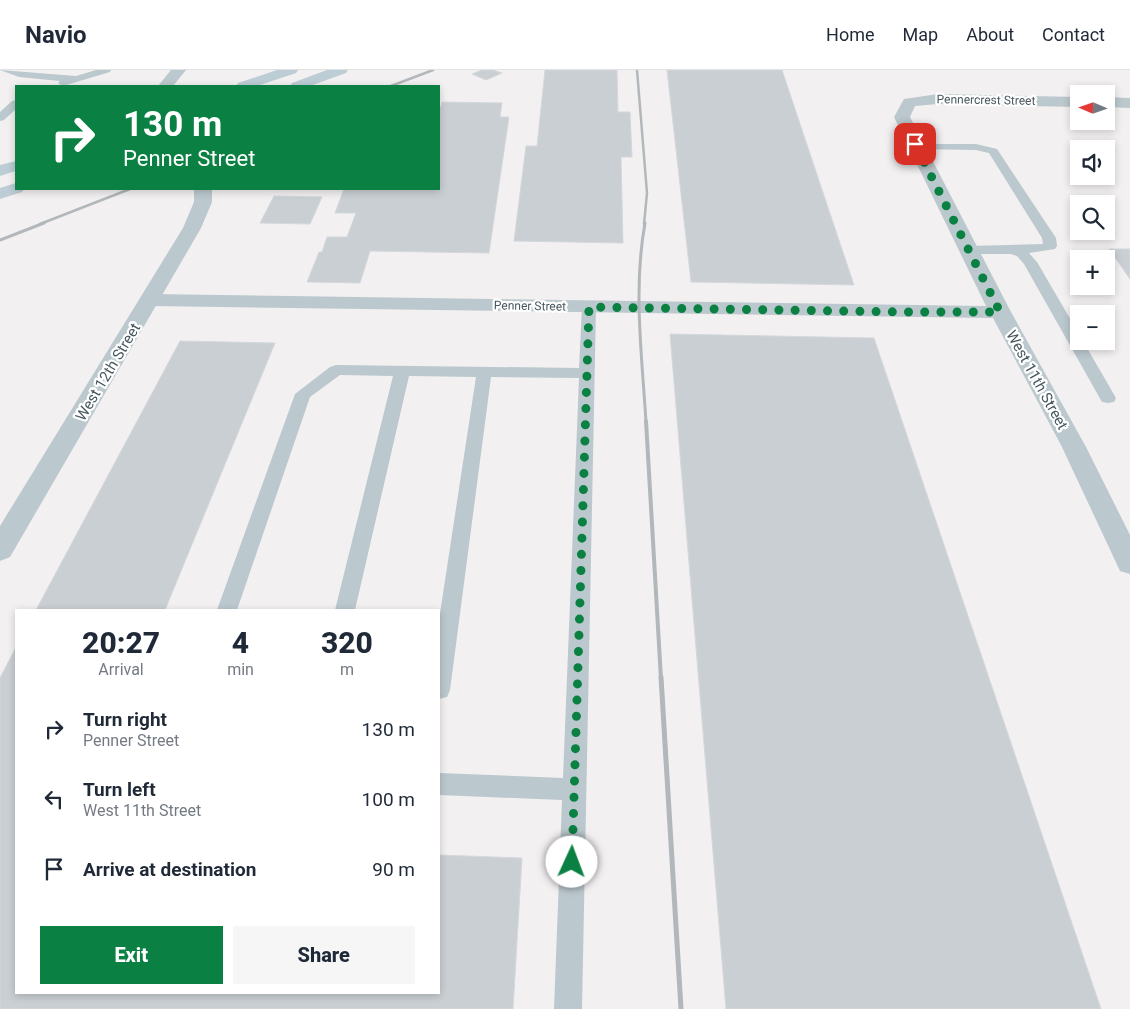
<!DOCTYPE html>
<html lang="en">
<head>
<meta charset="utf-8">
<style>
  :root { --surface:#fff; --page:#f6f6f7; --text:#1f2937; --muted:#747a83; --line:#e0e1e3; --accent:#0b8043 }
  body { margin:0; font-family:Roboto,sans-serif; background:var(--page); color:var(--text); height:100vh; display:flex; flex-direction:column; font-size:19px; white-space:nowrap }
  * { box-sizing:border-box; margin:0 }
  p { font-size:16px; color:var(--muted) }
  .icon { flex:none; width:28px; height:28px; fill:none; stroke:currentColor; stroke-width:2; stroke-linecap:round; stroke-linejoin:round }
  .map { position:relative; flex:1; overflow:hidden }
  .sheet { position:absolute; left:15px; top:539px; width:425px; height:385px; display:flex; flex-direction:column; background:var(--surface); border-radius:0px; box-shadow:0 2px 8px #0003 }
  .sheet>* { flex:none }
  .guide { position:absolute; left:15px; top:15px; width:425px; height:105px; border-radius:0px; box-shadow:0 2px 8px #0003; background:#0b8043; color:#fff; overflow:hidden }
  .needle { width:32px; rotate:272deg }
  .fabs { position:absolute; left:1070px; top:15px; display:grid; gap:10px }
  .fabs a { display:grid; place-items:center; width:45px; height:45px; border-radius:0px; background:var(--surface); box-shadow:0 2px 8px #0003; font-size:25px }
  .pin { position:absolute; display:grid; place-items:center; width:42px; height:42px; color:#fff; margin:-21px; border-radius:10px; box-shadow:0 2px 8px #0006 }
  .me { position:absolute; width:55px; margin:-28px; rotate:2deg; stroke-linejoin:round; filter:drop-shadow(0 0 4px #0008) }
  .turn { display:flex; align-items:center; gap:18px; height:105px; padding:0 25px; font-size:22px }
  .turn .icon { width:65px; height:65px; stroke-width:2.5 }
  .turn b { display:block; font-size:35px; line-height:42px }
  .eta { display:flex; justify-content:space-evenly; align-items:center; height:85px; text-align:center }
  .eta b { font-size:30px; font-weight:800; line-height:35px }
  .action { display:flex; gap:10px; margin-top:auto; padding:10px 25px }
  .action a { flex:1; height:58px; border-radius:0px; background:var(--accent); color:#fff; font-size:20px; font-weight:800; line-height:58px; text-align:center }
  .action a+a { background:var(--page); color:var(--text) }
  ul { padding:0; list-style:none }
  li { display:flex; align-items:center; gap:15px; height:70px; padding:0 25px }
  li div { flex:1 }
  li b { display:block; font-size:19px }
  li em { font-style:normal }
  header { display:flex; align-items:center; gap:30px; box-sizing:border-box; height:70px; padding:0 25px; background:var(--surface); border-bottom:1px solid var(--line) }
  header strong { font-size:24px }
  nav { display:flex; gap:28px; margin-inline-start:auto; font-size:18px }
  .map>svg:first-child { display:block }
  .building { fill:#cacfd3; stroke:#d4d8dc }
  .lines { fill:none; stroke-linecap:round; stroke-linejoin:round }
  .service { fill:#bbc8cd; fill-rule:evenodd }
  .minor { fill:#bbc8cd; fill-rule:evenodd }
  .tertiary { fill:#bbc8cd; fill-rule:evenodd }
  .secondary { fill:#bdcdd5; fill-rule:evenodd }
  .rail-far3 { stroke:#b2b7bb; stroke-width:2.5 }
  .rail-far2 { stroke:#b2b7bb; stroke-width:3 }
  .rail-far1 { stroke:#b2b7bb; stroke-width:4 }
  .rail { stroke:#b2b7bb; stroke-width:5 }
  .route { stroke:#0b8043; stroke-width:9; stroke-dasharray:0 16.2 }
  .labels { text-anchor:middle; stroke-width:4.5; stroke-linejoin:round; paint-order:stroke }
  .far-street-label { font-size:12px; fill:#47585f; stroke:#fff }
  .street-label { font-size:15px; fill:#47585f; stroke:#fff }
</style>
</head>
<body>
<header>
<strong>Navio</strong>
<nav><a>Home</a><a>Map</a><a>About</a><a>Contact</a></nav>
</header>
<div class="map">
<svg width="1130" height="939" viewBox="0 0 1130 939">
  <rect width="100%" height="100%" fill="#f3f0f1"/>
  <path class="building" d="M482,0H493L502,3L486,10L472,4Z
    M545,0H617L618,42H630L632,87H621L623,173L514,171L526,76H537Z
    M667,0H782L854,215L691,212Z
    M442,32L502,33L500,47H509L489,183L370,181L360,213L307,212L319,182H322L327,167H347L356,143H335L344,119H439V37H441Z
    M274,126L322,127L310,154L260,153Z
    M1109,179H1130V209Z
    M670,264L874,268L1101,939H726Z
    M180,271L275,273L165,540H36Z
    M16,577V922H439V785L522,788L513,939H0V608Z"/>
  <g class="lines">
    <path class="service" d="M0,0L76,6L96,0H111L110,2L63,16L58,13L60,11L19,7Z
      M16,30V39L4,50L0,51V42L12,31Z
      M917,74H976L997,79L1056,168L1057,176L1055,179L1029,183L1037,192L1079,264V271H1083L1116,328L1114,332L1108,333L1102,332L1024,194L1017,186L1011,184H969L962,180L969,176L1043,174L1042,168L989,83L976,80L913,79L911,77L913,75Z
      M589,233L594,234L596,237L582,939H554L562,730L439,725V703L563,708L579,308L491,307L450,620L447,627L439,629V550L476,307L409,306L355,540H335L393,306L340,305L310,327L237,540H217L295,324L330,297L336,295L579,298L582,237L584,234Z"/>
    <path class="minor" d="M938,24L1079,27V37L938,34L915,36L910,47L1011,242L1086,377L1130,465V504L1120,501L1062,377L993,248L151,236L144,234L141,230L144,226L151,224L986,236L894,47L904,29Z
      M1106,27L1130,28V38L1106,37Z"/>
    <path class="tertiary" d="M171,0H186L173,16H158Z
      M194,119H212V132L201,158L10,487L0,491V456L183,158L194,132Z"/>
    <path class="secondary" d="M277,0H298L296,3L257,16H236L238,13Z
      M327,0H348L346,3L310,16H290L292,13Z
      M16,91V101L0,106V95Z
      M16,113V119H24L22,122L0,129V118Z"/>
    <path class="rail-far3" d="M637,0L647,123L644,154
      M391,16L433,0
      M40,154L130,119"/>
    <path class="rail-far2" d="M645,153C633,219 642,286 646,352
      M0,170L44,153"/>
    <path class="rail-far1" d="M646,351L661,609"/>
    <path class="rail" d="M661,607L681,939"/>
  </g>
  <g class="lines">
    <path class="route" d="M572,792L589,237L902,242H1000L915,74"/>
  </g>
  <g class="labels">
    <g class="far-street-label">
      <text transform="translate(986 30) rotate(1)" y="4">Pennercrest Street</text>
      <text transform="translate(530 236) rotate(1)" y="4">Penner Street</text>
    </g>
    <g class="street-label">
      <text transform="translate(108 302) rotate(-59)" y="5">West 12th Street</text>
      <text transform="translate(1037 310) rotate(61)" y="5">West 11th Street</text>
    </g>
  </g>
</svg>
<div class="fabs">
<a><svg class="needle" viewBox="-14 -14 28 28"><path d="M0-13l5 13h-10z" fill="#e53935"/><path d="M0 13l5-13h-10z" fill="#747a83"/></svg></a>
<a><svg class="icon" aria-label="sound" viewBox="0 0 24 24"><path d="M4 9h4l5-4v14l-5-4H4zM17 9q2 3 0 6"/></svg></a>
<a><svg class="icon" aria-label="search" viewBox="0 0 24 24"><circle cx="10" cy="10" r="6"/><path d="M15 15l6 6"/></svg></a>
<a>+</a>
<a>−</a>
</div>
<div class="pin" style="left:915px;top:74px;background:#d93025"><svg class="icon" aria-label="arrive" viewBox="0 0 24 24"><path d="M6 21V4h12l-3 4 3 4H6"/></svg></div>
<svg class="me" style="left:572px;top:792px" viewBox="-20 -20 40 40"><circle r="19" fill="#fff"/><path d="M0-13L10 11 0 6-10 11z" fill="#0b8043"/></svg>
<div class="guide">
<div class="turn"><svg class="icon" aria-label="right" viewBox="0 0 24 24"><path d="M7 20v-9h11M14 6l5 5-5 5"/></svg><div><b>130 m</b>Penner Street</div></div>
</div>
<section class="sheet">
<div class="eta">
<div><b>20:27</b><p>Arrival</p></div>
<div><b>4</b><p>min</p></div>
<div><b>320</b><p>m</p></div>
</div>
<ul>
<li><svg class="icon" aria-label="right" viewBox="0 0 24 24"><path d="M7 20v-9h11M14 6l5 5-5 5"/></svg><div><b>Turn right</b><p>Penner Street</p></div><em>130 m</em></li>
<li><svg class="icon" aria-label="left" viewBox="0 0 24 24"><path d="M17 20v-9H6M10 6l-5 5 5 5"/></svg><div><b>Turn left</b><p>West 11th Street</p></div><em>100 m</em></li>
<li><svg class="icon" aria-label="arrive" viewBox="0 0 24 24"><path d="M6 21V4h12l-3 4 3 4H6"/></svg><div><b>Arrive at destination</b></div><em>90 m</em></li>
</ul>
<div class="action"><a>Exit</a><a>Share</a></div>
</section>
</div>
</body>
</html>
